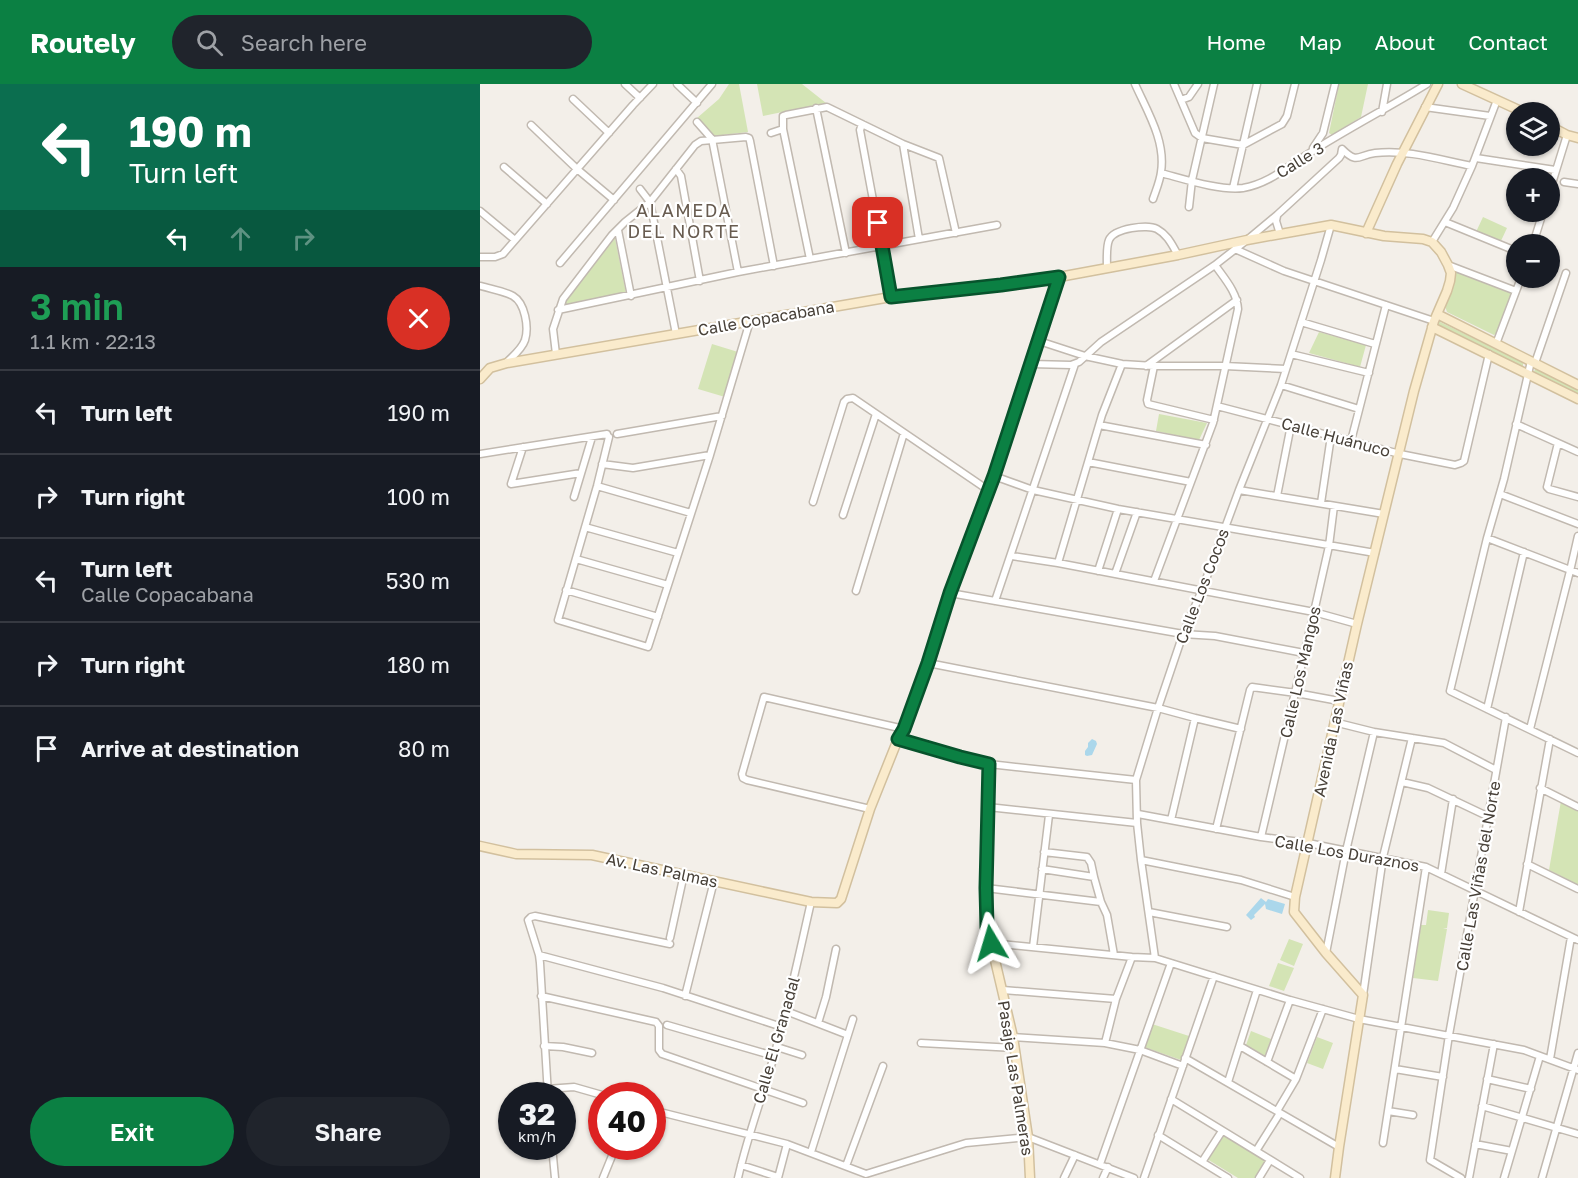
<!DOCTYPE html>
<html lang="en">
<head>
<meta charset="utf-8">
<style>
  :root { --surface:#171b24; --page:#20242c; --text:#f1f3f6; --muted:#9ea1a6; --line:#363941; --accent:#0b8043 }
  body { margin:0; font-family:"Golos Text",sans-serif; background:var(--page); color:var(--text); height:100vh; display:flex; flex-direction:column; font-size:22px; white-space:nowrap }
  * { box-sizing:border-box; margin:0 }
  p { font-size:20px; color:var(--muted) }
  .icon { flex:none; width:33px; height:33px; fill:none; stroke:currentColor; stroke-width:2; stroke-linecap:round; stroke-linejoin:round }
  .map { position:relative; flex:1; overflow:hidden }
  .drawer { display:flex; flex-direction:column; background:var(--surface); width:480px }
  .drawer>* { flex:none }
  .hud { background:#0b6e4f; color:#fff; overflow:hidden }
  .tools { position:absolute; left:1026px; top:18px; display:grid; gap:12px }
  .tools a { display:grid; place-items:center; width:54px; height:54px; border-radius:50%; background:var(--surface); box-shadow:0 2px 4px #0004; font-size:30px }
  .speed { position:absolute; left:18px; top:998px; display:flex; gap:12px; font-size:30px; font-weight:700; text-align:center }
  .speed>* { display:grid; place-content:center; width:78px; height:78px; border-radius:50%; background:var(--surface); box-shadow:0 2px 4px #0004; line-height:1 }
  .speed small { font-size:15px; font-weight:400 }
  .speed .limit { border:9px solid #d22; background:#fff; color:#111 }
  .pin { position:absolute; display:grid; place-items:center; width:51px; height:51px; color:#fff; margin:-26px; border-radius:12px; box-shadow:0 3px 9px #0006 }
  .me { position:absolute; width:66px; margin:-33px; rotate:353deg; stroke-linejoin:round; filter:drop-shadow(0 0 4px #0008) }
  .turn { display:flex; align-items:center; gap:21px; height:126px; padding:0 30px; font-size:27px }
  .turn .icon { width:78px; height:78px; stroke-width:2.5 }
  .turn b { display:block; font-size:42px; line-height:51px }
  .lanes { display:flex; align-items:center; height:57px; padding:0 30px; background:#0003; justify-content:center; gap:30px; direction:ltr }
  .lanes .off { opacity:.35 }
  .round { display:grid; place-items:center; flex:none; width:63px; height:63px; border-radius:32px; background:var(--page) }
  .overview { display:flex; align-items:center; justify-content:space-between; height:102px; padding:0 30px }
  h1 { font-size:36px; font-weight:600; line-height:45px; color:#1e9e55 }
  .action { display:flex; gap:12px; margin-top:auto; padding:12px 30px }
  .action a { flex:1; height:69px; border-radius:36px; background:var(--accent); color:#fff; font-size:24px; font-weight:600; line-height:69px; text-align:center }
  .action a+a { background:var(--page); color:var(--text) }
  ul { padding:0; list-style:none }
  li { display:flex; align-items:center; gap:18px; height:84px; padding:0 30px; border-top:2px solid var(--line) }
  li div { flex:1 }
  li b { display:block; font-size:22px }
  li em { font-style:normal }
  header { display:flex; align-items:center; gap:36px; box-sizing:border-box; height:84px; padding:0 30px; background:var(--accent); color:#fff }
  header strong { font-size:28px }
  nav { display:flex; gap:33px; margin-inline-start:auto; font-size:21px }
  .search { width:420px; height:54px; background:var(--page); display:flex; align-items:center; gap:15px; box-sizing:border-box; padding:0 21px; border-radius:33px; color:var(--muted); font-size:22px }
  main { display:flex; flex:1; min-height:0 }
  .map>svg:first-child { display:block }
  .green { fill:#d4e4b5 }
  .water { fill:#abd7eb }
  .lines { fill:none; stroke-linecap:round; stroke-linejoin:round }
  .street-casing { stroke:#c1b9b0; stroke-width:9 }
  .secondary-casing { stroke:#d2c09e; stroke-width:11 }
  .street { stroke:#fff; stroke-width:6 }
  .secondary { stroke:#faebcc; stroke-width:8 }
  .route-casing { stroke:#07532c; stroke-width:15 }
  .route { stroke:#0b8043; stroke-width:10 }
  .labels { text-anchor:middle; stroke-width:4.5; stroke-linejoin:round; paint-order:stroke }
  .street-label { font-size:16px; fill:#474038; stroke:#fff }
  .neighbourhood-label { font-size:18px; letter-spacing:1.5px; fill:#685c50; stroke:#fff }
</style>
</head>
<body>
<header>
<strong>Routely</strong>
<div class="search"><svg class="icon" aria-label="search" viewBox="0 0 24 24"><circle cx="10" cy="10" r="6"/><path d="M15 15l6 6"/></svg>Search here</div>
<nav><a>Home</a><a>Map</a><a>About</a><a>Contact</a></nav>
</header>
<main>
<section class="drawer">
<div class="hud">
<div class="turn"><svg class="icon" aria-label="left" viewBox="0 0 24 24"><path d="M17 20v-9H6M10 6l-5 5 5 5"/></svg><div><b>190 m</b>Turn left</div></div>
<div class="lanes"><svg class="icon" aria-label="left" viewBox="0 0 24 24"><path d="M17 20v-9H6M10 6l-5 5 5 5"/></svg><svg class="icon off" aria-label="ahead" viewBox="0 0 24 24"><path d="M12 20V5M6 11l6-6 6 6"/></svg><svg class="icon off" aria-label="right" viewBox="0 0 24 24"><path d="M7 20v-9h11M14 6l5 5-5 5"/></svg></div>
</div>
<div class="overview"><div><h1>3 min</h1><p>1.1 km · 22:13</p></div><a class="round" style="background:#d93025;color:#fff"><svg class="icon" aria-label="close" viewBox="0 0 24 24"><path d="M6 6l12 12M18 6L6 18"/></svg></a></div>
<ul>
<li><svg class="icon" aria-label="left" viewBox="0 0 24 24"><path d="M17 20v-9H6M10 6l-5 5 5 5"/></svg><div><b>Turn left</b></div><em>190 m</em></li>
<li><svg class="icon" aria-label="right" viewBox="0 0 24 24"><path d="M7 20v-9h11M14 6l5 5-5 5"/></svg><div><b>Turn right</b></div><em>100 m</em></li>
<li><svg class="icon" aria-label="left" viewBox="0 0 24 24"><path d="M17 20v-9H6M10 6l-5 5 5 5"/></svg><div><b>Turn left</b><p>Calle Copacabana</p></div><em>530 m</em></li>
<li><svg class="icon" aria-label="right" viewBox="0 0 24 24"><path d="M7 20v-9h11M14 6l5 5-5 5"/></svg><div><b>Turn right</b></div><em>180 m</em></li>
<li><svg class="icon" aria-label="arrive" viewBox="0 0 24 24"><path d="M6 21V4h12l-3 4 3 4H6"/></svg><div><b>Arrive at destination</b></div><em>80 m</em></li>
</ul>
<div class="action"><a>Exit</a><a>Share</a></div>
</section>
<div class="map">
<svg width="1098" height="1094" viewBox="0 0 1098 1094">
  <rect width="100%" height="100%" fill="#f3efe9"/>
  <path class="green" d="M249,0H259L268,48L234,52L217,34L239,15Z
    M277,0H322L346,19L283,32Z
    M859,0H888L881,33L852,51L849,49Z
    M1003,133L1027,144L1020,159L996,148Z
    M135,154L146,209L82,222Z
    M976,186L1031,208V211L1018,249L1014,251L967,228L965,222L971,207L974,187Z
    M958,237L1043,278V282H1041L959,241L957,239Z
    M839,248L886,261L880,283L829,269Z
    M232,260L258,268L245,313L218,305Z
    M1056,285L1098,306V311L1055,289L1054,287Z
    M679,330L727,339L719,356L676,347Z
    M1081,717L1098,725V801L1069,786Z
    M948,826L969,829L967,844H963L967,845L958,897L933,894L941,841H946Z
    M809,855L823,860L814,882L800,876Z
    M798,879L814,884L804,907L789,902Z
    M672,940L709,952L701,976L664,963Z
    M771,947L791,955L785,972L766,961Z
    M837,953L853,959L843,985L827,979Z
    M742,1050L787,1077L777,1094H758L727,1075Z"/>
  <path class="water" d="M612,655L616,657L617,660L612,671L607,672L605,671V667L608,663V659Z
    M781,814L786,818L788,815L805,820L802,830L786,825L785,820L774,831L775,833L771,836L766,831Z"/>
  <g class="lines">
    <defs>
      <path id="street" d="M145,0L160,14
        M197,0L217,19
        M655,0C667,27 686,57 681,88C680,97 676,106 673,115
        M694,0L715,49L722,54L763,61L802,40L807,32L815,0
        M93,15L129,49
        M701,16L709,13L718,0
        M945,23L1010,32
        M336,24L366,169
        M902,28L907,0
        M217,38L232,55L258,188
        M382,40L380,46L411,213
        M51,41L97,85L134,116
        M291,49L303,45
        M423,60L439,155
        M833,64L843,49L855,0
        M996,74L1075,86
        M24,83L67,120
        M196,85L201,92L220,197
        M681,89C704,95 740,107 763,104C788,100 807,83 828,70C867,45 908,24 947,0
        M1084,98L1098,100
        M753,104L777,0
        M160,105L170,118L196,250
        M1070,106L1087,51
        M709,123L712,96L734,0
        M0,127L35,156
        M797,132L796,137L800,150
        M965,138L1036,167
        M138,146L151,212
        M952,158L973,124L992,82L1017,16
        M1053,160L1063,128
        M755,165L804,187L954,237
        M0,173H15L23,170L153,21L173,0
        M330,175L303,45V32L306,31L347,23L423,60L459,74L476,149
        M80,179L232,0
        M968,181L1036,207
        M627,184C627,176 626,163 629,156C634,144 668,140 677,145C688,151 692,161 698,171
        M1,202C11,205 24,207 33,212C45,219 49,243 45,256C42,265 34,271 27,278
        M78,226L258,188L517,141
        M821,238L895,260
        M559,257L605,272L642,280L674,282H745L806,285
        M1016,260L1041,194
        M76,270L73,245L83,215L132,151L145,138L170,118L215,61L221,57L266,53L269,54L270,57L294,182
        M811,270L889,289
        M1051,277L1024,395L1007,454L970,607L1098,669
        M1055,279L1086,189
        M551,280L591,281L599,278L621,258L735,181L767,156L797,131L859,74L861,71L862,65C878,81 878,71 895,69C927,65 961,76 992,82
        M666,282L757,216
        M674,282L667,316L668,320L734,336
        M801,301L879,325
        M737,322L920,370L975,381L981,379L984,377L1009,270
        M1036,340L1098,368
        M619,341L726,361
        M137,350L242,332
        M129,353L117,402L78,536L168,563L230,371L270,237
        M871,357L906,221
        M1078,359L1067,403L1069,405L1098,413
        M43,363L31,400L101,389
        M0,370L127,350
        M608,378L711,398
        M122,380L153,384L230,371
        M514,392L553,406L638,425L895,469
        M117,402L211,429
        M759,406L904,430
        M1020,410L1098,440
        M797,412L811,341
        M94,413L112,353
        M333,418L364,318L367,315L373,314L508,406
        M841,419L851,352
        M363,431L396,330
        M105,443L198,469
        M1007,454L1098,489
        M532,472L578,479L834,528L877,540
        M96,475L188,501
        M578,479L622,331L642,280
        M618,487L638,425
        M635,490L657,428
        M674,497L733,339L758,225C757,208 744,194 735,181
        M86,506L178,533
        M376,507L424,349
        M470,509L703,550L735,552L824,569
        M515,517L595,280
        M448,579L678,624L715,634
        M1007,625L1044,468
        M854,638L894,648L964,659L1016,686
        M1050,645L1090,487L1098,452
        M509,680L656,696
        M922,698L948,704L1007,732
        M1060,704L1098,723
        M508,723L657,739
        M390,725L267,696L263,694L262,690L284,613L424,645
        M658,730L781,753L828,759L946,783L1098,856
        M691,736L715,634L761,645
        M736,745L770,606L772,603L816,609L859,617
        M781,753L834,528L849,462L854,422
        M564,768L607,773L611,779L614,793
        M661,776L761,796L815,813
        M1047,780L1098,805
        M562,785L614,793L621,818L627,831L634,871
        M961,790L973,715
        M506,804L621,818
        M669,828L747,843
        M1039,828L1070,655
        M190,854L204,790
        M511,859L652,873L675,874L810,916L879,935L1044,966L1098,986
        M553,863L569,731
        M846,869L866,767L894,648
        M59,871L183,904L302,943
        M675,874L661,776L657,739L656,696L678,624L703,550L722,506L759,406L801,301L841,176L851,141
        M523,906L636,915
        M883,911L903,773L932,654
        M61,912L176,938L179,942V966L182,970L323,1019
        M205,912L234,797
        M306,927L368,951
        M338,939L346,913L356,865
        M187,941L294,972
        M533,953L625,959L660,966L703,982
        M441,959L535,964
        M625,959L636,915L652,873
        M64,962L83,963L112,969
        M760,962L816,995
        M297,963L322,971
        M705,974L859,1063
        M1070,975L1091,853
        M787,978L810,916
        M915,985L963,993
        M1007,995L1051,1005
        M748,998L777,906
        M67,1005L94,1003L122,1011
        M68,1011L60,879L59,871L48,836L51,833L55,832L190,860
        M691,1015L820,1094
        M1002,1022L1098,1050
        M172,1026L307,1060L386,1090L486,1059L548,1053L654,1094
        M797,1027L816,995L843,925
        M908,1027L933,1031
        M678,1051L748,1094
        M903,1059L946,783
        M995,1060L1032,1067
        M72,1062L75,1094
        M776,1067L800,1029
        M331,1068L373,935
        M722,1078L742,1047
        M620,1080L691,879
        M261,1081L298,1093
        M366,1082L403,982
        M123,1094L136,1062
        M258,1094C268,1049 285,1006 297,961C310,914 320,866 331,818
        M298,1094L307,1060
        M584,1094L595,1071
        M623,1094L628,1083
        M664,1094L734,892
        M779,1094L790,1076
        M981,1094L950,1076L969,951L1026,633
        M989,1094L1014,960
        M1024,1094L1060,972
        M1062,1094L1098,969"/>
      <path id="secondary" d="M982,0L1043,28
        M1070,42L1087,51L1098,54
        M886,149L917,80L958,0
        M957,230L1098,301
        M952,243L1098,315
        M0,295L10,284L27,279L411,213L521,201L579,193L698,171L767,156L851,141L904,152L943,155L952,158L961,168L968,181L971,189L970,197L967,207L954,237L934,307L877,540L815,813L814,828L846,869L883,911L859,1063L855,1094
        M418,655L480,673L509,680L507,842L533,953L548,1053L550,1094
        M0,762L36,770L112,771L331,818L357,819L361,815L390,725L418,655L424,645L448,579L470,509L514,392L579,193"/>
    </defs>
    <use href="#street" class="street-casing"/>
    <use href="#secondary" class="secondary-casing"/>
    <use href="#street" class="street"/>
    <use href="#secondary" class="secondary"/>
  </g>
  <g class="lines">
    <defs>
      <path id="route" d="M398,139L411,213L521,201L579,193L514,392L470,509L448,579L424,645L418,655L480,673L509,680L506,804L507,843L511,859"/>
    </defs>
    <use href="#route" class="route-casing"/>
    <use href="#route" class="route"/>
  </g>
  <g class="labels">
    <g class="street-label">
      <text transform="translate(820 76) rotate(-32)" y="6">Calle 3</text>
      <text transform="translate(286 234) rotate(-10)" y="6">Calle Copacabana</text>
      <text transform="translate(856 353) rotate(15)" y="6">Calle Huánuco</text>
      <text transform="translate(722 502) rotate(-69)" y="6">Calle Los Cocos</text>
      <text transform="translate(820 588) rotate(-77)" y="6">Calle Los Mangos</text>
      <text transform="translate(853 645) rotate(-78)" y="6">Avenida Las Viñas</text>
      <text transform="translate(867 769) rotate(10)" y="6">Calle Los Duraznos</text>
      <text transform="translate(182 786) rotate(12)" y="6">Av. Las Palmas</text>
      <text transform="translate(998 792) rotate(-80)" y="6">Calle Las Viñas del Norte</text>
      <text transform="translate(296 956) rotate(-74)" y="6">Calle El Granadal</text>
      <text transform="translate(536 994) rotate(81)" y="6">Pasaje Las Palmeras</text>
    </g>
    <g class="neighbourhood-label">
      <text x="204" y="133">ALAMEDA<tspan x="204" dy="21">DEL NORTE</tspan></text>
    </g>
  </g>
</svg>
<div class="tools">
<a><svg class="icon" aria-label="layers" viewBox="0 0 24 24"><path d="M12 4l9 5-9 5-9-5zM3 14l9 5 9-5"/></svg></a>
<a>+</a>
<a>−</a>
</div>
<div class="speed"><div>32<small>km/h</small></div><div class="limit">40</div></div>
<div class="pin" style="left:398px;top:139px;background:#d93025"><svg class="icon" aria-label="arrive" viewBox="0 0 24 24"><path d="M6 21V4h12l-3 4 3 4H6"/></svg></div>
<svg class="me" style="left:511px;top:859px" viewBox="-20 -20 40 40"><path d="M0-17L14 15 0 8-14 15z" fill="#0b8043" stroke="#fff" stroke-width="4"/></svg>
</div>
</main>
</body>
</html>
